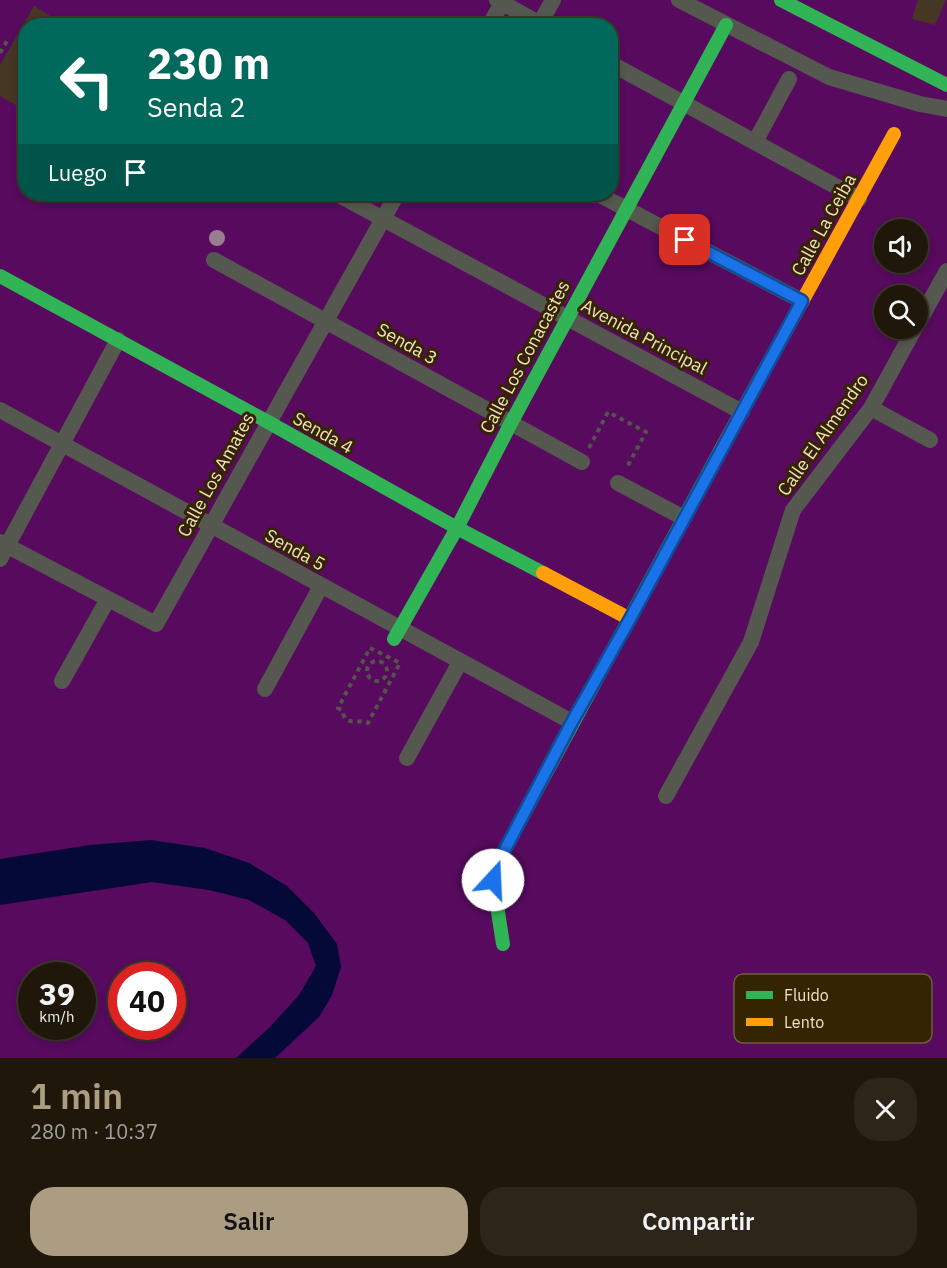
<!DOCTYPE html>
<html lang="es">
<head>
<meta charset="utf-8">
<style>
  :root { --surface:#1f180a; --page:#2c2518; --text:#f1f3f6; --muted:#a1a09c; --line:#3c372b; --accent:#ac9d82 }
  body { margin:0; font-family:"IBM Plex Sans",sans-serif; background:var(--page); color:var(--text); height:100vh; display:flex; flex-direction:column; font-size:22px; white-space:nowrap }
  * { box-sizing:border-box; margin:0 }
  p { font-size:20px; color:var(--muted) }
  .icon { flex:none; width:33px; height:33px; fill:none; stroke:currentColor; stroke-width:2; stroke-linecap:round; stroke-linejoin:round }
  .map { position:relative; height:1058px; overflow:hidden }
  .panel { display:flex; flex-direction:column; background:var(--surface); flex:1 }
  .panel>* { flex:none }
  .banner { position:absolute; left:18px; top:18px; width:600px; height:183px; border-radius:24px; box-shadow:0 3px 9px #0003,0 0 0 2px var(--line); background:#00695c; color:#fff; overflow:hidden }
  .controls { position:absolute; left:874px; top:219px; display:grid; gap:12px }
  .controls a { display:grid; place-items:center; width:54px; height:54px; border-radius:50%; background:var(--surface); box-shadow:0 3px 9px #0003,0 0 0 2px var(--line); font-size:30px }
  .speed { position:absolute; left:18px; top:962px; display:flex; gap:12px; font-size:30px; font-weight:700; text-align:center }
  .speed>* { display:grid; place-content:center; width:78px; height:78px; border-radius:50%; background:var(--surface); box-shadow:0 3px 9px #0003,0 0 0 2px var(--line); line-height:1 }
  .speed small { font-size:15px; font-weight:400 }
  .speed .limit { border:9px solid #d22; background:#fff; color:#111 }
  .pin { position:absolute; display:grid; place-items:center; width:51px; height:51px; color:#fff; margin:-26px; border-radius:12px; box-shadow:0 3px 9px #0006 }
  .me { position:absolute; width:66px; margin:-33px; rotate:20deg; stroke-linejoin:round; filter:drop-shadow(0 0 4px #0008) }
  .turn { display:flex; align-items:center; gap:21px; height:126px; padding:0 30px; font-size:27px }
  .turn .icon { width:78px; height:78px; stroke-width:2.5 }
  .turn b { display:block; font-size:42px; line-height:51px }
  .then { display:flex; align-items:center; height:57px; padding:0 30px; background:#0003; gap:12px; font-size:22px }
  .round { display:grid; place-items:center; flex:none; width:63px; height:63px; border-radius:24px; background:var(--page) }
  .overview { display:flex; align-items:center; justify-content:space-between; height:102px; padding:0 30px }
  h1 { font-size:36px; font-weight:600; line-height:45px; color:var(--accent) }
  .cta { display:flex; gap:12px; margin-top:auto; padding:12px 30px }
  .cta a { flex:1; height:69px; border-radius:24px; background:var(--accent); color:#111; font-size:24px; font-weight:600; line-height:69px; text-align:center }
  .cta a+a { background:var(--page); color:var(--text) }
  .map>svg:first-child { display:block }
  .green { fill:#570a5e; fill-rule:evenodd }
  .water { fill:#040937 }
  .building { fill:#463724 }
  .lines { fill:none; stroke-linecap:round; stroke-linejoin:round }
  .path { stroke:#54554a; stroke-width:4; stroke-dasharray:4.5 4.5; stroke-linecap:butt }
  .street { stroke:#55584e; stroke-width:16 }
  .fast { stroke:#30b455; stroke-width:14 }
  .slow { stroke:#ff9f0a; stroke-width:14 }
  .tree { fill:#997e90 }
  .route-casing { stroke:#114b97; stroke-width:15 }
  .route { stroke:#1a73e8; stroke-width:10 }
  .labels { text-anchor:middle; stroke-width:6; stroke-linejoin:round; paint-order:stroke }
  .street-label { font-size:18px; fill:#f2e1c1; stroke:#352401 }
  .key { fill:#352401; stroke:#6e5d3b; stroke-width:1.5 }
  .key-label { font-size:16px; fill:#f2e1c1 }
</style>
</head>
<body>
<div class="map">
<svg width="947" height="1058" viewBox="0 0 947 1058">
  <rect width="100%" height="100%" fill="#29200d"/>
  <path class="green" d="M0,0H947V1058H0ZM26,26H610V194H26ZM885,230H918V262H885ZM885,296H918V328H885ZM32,975H82V1026H32ZM122,975H172V1026H122Z"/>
  <path class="water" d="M151,840L205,848L249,863L287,886L314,913L337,944L341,967L332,995L319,1017L275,1058H236L270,1027L299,995L316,966L308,943L285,920L249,900L209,890L152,882L0,905V859L90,845Z"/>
  <path class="building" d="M918,0H946L935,25L912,19Z
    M34,6L67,26H26V111L0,96V65Z"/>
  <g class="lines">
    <path class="path" d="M0,53L7,41
      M589,448L608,412L646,432L626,469
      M370,648L400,663L368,723C357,718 346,728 342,710L338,708Z
      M367 671a10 10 0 1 1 20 0a10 10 0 1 1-20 0Z"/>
    <path class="street" d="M497,0L544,26
      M679,0L829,77L920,104L947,109
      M540,23L553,0
      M489,26L502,3
      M610,63L859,199
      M755,142L789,79
      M337,194L742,412
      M598,194L802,301
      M214,260L582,462
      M918,323L947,271
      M871,408L930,440
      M0,410L572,722
      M618,483L684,518
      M0,542L156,624L397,194
      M0,559L118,340
      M62,681L108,599
      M265,689L321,586
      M407,758L460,662
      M666,796L751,642L793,510L871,408L915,328"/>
    <path class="fast" d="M781,0L947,85
      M0,276L268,422L457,528L543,573
      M394,639L457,528L511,423L726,25
      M503,944L493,880L501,857C573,721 647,586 720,451"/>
    <path class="slow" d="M720,451L894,134
      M543,573L630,619"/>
  </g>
  <circle class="tree" cx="217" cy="238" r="8"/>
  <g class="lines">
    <defs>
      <path id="route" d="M493,880L501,857L572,722L630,619L802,301L685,240"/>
    </defs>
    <use href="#route" class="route-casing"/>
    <use href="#route" class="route"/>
  </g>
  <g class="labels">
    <g class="street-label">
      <text transform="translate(824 225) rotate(-61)" y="6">Calle La Ceiba</text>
      <text transform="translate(644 337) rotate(28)" y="6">Avenida Principal</text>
      <text transform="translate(407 344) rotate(29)" y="6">Senda 3</text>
      <text transform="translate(525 357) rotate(-62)" y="6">Calle Los Conacastes</text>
      <text transform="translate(323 433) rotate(29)" y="6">Senda 4</text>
      <text transform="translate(823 435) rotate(-55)" y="6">Calle El Almendro</text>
      <text transform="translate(216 475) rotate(-61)" y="6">Calle Los Amates</text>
      <text transform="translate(295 550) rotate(29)" y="6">Senda 5</text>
    </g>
  </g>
  <rect x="734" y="974" width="198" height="69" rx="9" class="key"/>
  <rect x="746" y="991" width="27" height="8" fill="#30b455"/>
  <rect x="746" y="1018" width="27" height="8" fill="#ff9f0a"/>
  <g class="key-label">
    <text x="784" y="1001">Fluido</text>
    <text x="784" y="1028">Lento</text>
  </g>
</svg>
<div class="controls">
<a><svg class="icon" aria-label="sound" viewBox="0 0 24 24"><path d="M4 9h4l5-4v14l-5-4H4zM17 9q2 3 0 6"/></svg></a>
<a><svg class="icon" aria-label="search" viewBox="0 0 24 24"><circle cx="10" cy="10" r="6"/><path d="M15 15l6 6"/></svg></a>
</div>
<div class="speed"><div>39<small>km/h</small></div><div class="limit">40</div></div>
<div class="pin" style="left:685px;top:240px;background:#d93025"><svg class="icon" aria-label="arrive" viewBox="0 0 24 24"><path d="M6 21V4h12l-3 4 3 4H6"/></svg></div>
<svg class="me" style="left:493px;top:880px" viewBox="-20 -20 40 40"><circle r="19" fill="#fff"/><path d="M0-13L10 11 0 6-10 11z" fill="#1a73e8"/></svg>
<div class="banner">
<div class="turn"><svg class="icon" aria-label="left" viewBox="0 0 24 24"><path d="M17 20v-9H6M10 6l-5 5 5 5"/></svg><div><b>230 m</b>Senda 2</div></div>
<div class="then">Luego<svg class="icon" aria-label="arrive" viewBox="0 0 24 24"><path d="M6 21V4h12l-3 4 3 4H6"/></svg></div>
</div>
</div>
<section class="panel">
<div class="overview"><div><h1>1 min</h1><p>280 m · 10:37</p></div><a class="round"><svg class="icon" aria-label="close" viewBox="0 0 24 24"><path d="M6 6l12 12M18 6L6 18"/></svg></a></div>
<div class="cta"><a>Salir</a><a>Compartir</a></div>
</section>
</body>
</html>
